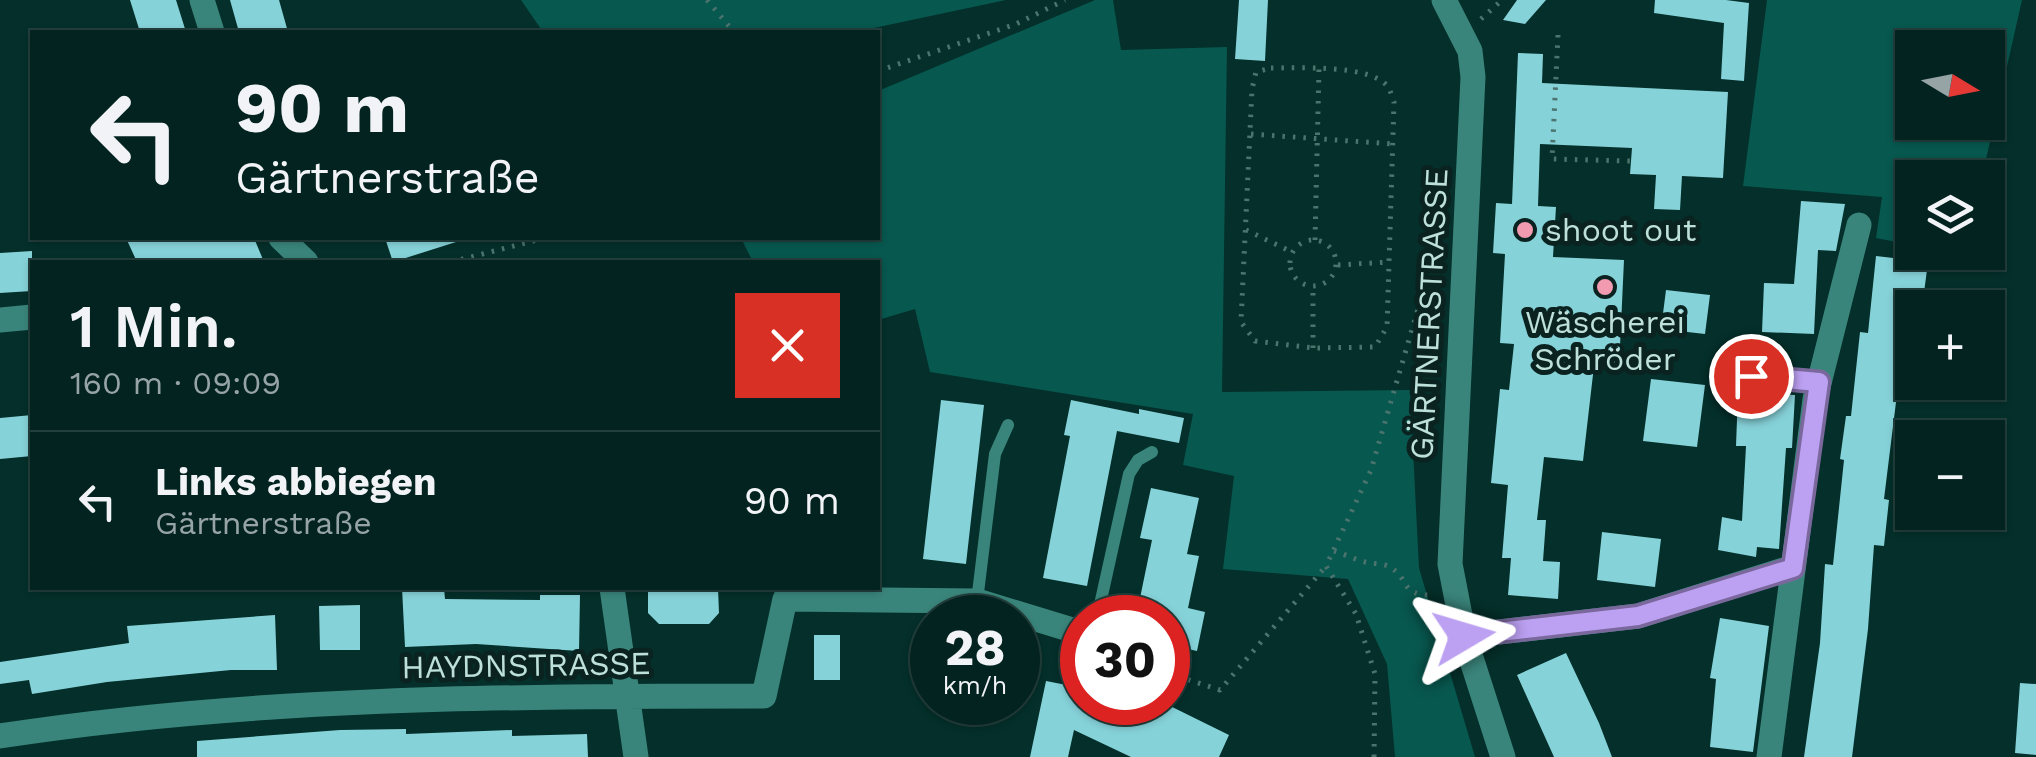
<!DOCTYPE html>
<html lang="de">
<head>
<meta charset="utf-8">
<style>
  :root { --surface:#032320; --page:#0d2b29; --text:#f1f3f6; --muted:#97a4a5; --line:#24403e }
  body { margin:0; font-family:"Work Sans",sans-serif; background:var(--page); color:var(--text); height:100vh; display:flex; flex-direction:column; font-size:38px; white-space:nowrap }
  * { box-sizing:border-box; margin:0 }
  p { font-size:32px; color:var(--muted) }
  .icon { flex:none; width:55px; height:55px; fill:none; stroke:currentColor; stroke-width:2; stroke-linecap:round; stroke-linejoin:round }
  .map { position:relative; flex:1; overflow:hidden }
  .details { position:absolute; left:30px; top:260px; width:850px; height:330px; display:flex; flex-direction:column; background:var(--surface); border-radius:0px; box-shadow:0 2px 8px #0004,0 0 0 2px var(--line) }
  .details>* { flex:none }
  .top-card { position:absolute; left:30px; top:30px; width:850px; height:210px; border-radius:0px; box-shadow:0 2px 8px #0004,0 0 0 2px var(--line); background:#032320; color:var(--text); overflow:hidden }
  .needle { width:65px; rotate:100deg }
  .buttons { position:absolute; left:1895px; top:30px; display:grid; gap:20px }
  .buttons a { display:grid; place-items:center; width:110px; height:110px; border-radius:0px; background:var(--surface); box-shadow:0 2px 8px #0004,0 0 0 2px var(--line); font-size:50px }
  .speed { position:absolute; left:910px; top:595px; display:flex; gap:20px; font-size:50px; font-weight:700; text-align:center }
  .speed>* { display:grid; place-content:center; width:130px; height:130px; border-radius:50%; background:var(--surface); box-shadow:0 2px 8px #0004,0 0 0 2px var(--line); line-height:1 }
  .speed small { font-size:25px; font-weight:400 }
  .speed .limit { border:15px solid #d22; background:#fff; color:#111 }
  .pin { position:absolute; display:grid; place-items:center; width:85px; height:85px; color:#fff; margin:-42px; border:5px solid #fff; border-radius:50%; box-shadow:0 2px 10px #0007 }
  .me { position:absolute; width:110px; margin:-55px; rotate:83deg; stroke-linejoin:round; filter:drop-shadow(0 0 8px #0008) }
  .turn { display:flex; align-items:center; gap:35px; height:210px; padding:0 40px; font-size:45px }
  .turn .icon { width:130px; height:130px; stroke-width:2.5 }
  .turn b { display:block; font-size:70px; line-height:85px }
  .round { display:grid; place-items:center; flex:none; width:105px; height:105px; border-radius:0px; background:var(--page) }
  .summary { display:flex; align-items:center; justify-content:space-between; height:170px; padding:0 40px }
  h1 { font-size:60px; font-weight:600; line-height:75px }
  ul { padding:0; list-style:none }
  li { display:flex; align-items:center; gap:30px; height:140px; padding:0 40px; border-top:2px solid var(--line) }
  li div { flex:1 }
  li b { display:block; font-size:38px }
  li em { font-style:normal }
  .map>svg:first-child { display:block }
  .green { fill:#07584f; fill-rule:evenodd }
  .building { fill:#86d2d9 }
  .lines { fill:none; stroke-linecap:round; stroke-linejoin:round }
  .path { stroke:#4c746f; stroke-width:5; stroke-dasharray:2.5 8; stroke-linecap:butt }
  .lane { stroke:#3a857b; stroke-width:12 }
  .street { stroke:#3a857b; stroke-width:25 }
  .route-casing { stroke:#7a689d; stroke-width:25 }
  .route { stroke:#bca0f2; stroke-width:18 }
  .poi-dot { fill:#f29ab0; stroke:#0b2320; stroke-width:4 }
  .labels { text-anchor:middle; stroke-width:10; stroke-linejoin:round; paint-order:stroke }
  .poi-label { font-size:32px; fill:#bde0da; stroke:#0b2320; text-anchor:start }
  .street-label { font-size:32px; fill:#bde0da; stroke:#0b2320 }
</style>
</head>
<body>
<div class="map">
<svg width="2036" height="757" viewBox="0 0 2036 757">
  <rect width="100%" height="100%" fill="#042f2a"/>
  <path class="green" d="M521,0H1006L855,32H543Z
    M1095,0H1113L1121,50L1227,47L1222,392L1410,390L1419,568L1475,757H1395L1387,664L1348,579L1223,569L1234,476L1183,465L1193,414L930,372L915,309L878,320V262H753L741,238H878V91Z
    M1767,0H2022L1982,177L1912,178V245L1876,238L1882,197L1743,186ZM1912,48H1988V122H1912Z"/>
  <path class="building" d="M130,0H176L186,32H140Z
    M230,0H279L288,32H239Z
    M1239,0H1268L1265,61L1235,59Z
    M1517,0H1546L1525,24L1503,20Z
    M1655,0H1726L1749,3L1744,81L1721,79L1724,23L1654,13Z
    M1518,53L1543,54L1542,83L1728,92L1723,178L1682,176L1680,210L1654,209L1656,175L1630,174L1632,148L1540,144L1538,206L1556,207L1553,257L1624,260L1619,368L1594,366L1583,461L1544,457L1537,520H1546L1543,561L1560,562L1558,599L1508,595L1511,558H1502L1508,485L1491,483L1500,389L1509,390L1514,344L1500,343L1505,254L1493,253L1496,203L1512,204Z
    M1801,201L1845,204L1836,251L1818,250L1814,334L1762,332L1764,283L1794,284Z
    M126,238H254L264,262H137Z
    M385,238H455L456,242L393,262Z
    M32,251V291L0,293V253Z
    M1876,256L1928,262L1922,308H1912V387L1898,386L1884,499L1889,500L1884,546L1874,545L1868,629L1852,757H1804L1820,643L1825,564L1833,565L1844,460L1840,459L1846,416H1851L1860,332L1868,333Z
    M1666,290L1710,295L1705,334L1661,329Z
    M1651,379L1705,385L1697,447L1643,441Z
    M1738,392L1795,395L1792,448H1786L1779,549L1757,547L1756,557L1718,550L1722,517L1742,521L1746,446H1736Z
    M941,400L984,405L966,564L923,559Z
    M1071,400L1139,414V409L1184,418L1179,443L1117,431L1087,586L1043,578L1070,436L1064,435Z
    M32,415V456L0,459V418Z
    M1151,488L1199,498L1187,554L1199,556L1188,608L1205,612L1197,651L1179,647L1177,659L1168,658V618H1154L1158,602L1140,598L1152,540L1140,538Z
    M1602,532L1661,539L1655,587L1597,580Z
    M402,588H444L445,599L540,600V595H580L579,651L476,644L405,647Z
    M648,588H718L719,613L709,624H659L648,613Z
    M360,605V650H320L319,606Z
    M275,615L277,670H231L107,682L32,694L29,680L0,684V662L129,643L127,626Z
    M1720,618L1769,626L1753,752L1710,747L1716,679L1710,678Z
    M814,635H840V680H814Z
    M1566,653L1599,723L1612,757H1554L1517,675Z
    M1046,681L1082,688V702H1162L1229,735L1219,757H1131L1074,730L1068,757H1030Z
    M2020,683L2036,684V755L2015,753Z
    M406,729V734L512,730V736L587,734L588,757H197V741L340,730Z"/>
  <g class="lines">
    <path class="path" d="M707,0L734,32
      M1481,19L1502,0
      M1558,35L1552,159L1631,161
      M1271,68C1298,68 1371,64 1388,87C1390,89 1393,100 1394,102L1387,327L1375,347L1313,348L1255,341L1241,322L1252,89L1256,72Z
      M878,71L1016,24L1065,0
      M1251,134L1393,144
      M1246,230L1292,252
      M1315,240L1319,68
      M1290 263a23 23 0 1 1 46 0a23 23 0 1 1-46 0Z
      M451,262L545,238
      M1338,265L1389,262
      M1313,348V287
      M1334,551C1344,554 1354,559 1365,562C1372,564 1381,563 1388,566C1411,578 1399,596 1432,595
      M1168,673L1220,690L1326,566
      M1374,757L1375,674L1356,614L1326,566L1371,470L1439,237"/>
    <path class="lane" d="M1717,373L1819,381
      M977,601L995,454L1008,425
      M1097,618L1129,474L1138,460L1152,452"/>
    <path class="street" d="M202,0L212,32
      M1444,0L1470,51L1473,77L1450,564L1464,636L1503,757
      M281,238L306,262
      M0,320L32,317
      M612,588L636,757
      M1464,636L1638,616L1793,567
      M0,736C253,697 508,696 764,696L785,599L977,601L1082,633
      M1769,757L1815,399L1859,225"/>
  </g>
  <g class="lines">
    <defs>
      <path id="route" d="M1464,636L1638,616L1793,568L1819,382L1751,376"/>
    </defs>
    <use href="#route" class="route-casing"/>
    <use href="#route" class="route"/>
  </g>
  <g class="poi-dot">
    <circle cx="1525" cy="230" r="10"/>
    <circle cx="1605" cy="287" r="10"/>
  </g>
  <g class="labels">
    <g class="poi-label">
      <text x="1545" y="241">shoot out</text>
      <text x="1605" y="333" text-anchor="middle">Wäscherei<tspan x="1605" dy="37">Schröder</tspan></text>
    </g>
    <g class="street-label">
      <text transform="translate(1429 314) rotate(-87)" y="11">GÄRTNERSTRASSE</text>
      <text transform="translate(526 665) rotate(-1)" y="11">HAYDNSTRASSE</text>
    </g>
  </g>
</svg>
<div class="buttons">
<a><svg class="needle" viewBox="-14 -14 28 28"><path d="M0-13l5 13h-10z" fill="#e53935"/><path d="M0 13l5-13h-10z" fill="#97a4a5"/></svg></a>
<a><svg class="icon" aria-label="layers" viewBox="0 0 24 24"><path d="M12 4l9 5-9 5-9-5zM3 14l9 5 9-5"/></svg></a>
<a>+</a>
<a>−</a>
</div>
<div class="speed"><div>28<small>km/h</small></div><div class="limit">30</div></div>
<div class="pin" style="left:1751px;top:376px;background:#d93025"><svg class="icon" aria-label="arrive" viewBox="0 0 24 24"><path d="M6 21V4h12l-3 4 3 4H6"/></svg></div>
<svg class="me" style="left:1464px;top:636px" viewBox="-20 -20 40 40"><path d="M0-17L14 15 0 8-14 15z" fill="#bca0f2" stroke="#fff" stroke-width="4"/></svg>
<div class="top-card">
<div class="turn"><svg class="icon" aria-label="left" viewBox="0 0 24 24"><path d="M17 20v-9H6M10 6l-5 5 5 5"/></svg><div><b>90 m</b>Gärtnerstraße</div></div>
</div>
<section class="details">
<div class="summary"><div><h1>1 Min.</h1><p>160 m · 09:09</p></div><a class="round" style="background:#d93025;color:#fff"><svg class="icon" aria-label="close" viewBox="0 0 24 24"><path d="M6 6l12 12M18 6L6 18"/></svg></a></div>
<ul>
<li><svg class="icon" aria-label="left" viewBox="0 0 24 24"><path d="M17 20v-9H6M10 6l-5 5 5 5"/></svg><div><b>Links abbiegen</b><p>Gärtnerstraße</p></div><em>90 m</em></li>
</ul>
</section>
</div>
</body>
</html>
